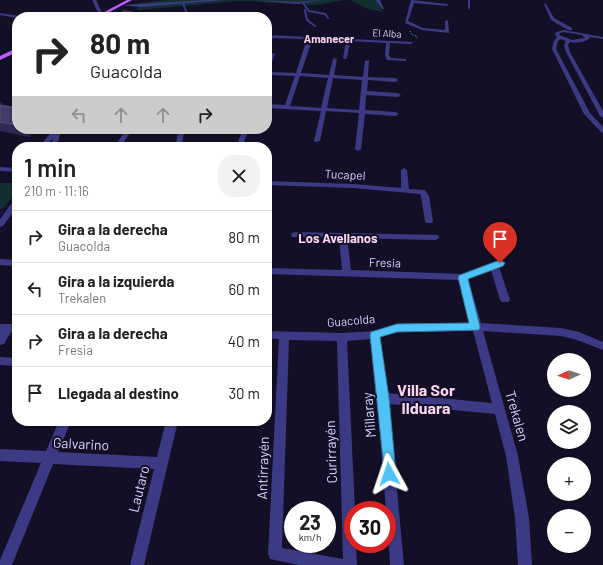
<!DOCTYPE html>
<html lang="es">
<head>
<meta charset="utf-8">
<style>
  :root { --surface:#fff; --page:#f2f2f2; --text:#222; --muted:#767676; --line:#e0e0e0 }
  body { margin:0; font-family:Barlow,sans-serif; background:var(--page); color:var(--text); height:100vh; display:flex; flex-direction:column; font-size:15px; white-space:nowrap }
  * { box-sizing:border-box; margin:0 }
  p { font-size:13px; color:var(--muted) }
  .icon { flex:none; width:22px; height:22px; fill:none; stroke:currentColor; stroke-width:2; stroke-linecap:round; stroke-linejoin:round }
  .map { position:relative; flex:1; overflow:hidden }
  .panel { position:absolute; left:12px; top:142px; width:260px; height:284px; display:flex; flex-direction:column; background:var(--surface); border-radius:16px; box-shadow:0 1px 3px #0004 }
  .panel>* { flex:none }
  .top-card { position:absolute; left:12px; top:12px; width:260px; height:122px; border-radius:16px; box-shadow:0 1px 3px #0004; background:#fff; color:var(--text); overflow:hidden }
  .needle { width:26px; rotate:267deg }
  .fabs { position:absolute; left:547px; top:353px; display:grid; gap:8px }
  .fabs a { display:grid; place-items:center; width:44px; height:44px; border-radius:50%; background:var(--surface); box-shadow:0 1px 3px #0004; font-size:20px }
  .speed { position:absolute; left:284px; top:501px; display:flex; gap:8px; font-size:20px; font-weight:700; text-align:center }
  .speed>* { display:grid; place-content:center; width:52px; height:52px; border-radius:50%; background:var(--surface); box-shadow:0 1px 3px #0004; line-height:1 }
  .speed small { font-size:10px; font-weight:400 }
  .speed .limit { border:6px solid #d22; background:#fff; color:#111 }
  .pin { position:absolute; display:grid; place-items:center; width:34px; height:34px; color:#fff; margin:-41px -17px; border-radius:50% 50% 50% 0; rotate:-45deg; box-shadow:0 0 4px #0007 }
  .pin .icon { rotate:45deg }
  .me { position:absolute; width:44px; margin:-22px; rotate:355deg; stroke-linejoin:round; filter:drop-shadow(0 0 3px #0008) }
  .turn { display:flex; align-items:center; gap:14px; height:84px; padding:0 12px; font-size:18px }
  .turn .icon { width:52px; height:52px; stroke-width:2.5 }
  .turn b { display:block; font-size:28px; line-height:34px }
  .lanes { display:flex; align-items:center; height:38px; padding:0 12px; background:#0003; justify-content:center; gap:20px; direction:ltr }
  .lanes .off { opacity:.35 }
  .round { display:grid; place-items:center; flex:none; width:42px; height:42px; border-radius:16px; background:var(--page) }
  .head { display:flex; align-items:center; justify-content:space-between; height:68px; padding:0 12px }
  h1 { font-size:24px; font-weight:600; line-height:30px }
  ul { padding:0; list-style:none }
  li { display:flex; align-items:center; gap:12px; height:52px; padding:0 12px; border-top:1px solid var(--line) }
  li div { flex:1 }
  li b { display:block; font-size:15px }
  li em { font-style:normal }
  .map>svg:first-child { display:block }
  .green { fill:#12302f }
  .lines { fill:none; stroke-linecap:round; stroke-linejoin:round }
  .path { stroke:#2fb8b0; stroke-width:1; stroke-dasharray:1 1.5; stroke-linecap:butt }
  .lane { stroke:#3d3a85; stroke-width:2 }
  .street { fill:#3d3a85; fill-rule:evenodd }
  .primary { fill:#c25bff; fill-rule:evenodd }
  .wall { fill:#312854 }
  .shaded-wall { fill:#1d163a }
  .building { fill:#433a66; stroke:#5a527e }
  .route { fill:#4fc3f7; stroke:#337fa1 }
  .labels { text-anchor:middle; stroke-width:4; stroke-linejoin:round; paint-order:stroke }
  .far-street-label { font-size:10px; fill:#d9d4ff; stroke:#130f26 }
  .far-neighbourhood-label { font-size:11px; font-weight:bold; fill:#ffd6f0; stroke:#130f26 }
  .street-label { font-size:12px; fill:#d9d4ff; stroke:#130f26 }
  .neighbourhood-label { font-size:13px; font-weight:bold; fill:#ffd6f0; stroke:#130f26 }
  .near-street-label { font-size:14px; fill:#d9d4ff; stroke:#130f26 }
  .near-neighbourhood-label { font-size:16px; font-weight:bold; fill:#ffd6f0; stroke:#130f26 }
</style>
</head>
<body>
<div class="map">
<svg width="603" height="565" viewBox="0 0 603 565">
  <rect width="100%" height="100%" fill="#130f26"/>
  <path class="green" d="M164,0H345L317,5L240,1L137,10L139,3Z
    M350,0H379L380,8L384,12L370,10Z
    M0,183H17V191L3,209H0Z"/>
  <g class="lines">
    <path class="path" d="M410,31L412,35L417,36L416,39"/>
    <path class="lane" d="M469,0V8
      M183,3L188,17
      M303,3L309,11L325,14L328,18
      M305,10L307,20L315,26"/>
    <path class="street" d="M92,0H96L104,17H100Z
      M206,0H224L141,7L121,5Z
      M251,0L297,2L324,0L297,4Z
      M376,0H380L384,9H382Z
      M411,0L448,4L447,6L414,3L408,21L423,28L445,30V21L448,20L449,33L422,30L405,23Z
      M544,4H546L554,18L572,28V30H568L551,20Z
      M123,10L149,14L151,15L147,17H141L144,15L122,12Z
      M0,13L19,16L21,17L17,18L0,15Z
      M564,30L603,37V39L589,37L590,38C584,43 577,43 570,42L568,45L570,52L603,111V118L600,116L566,52L564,45L566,41L561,39L558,41L556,49L590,113L603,127V133L601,132L584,114L552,49L554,41L557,37L555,35L556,32ZM564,32L582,35L585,38L572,40L559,35L560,33Z
      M267,35L413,42L411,44L390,43L389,55L391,58L406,59V61H404L387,60L385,55L386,43L350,41L347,58L345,59L343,58L346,41L312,40L301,73L329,75L333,59L335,58L337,59L334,75L363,77L365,61L369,60L368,77L395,78L398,80L395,82L368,80L367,91L398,93L401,95L398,97L366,95L365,110L396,112L399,114L396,116L365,114L361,149L358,151L355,149L359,113L326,111L320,141L315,142L314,141L321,111L267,108V104L285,105L295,76L271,75L267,73C267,66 267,57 273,53L275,54L269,70L272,72L296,73L307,39L273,38L269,47L267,48V42L269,37H267ZM300,76L328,78L321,108L290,106ZM333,78L362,80L359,110L327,108Z
      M54,129H61L57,147H51L53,138L45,147H39Z
      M127,129H133L120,147H114Z
      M179,129H185L181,147H175Z
      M243,129H249L242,147H236Z
      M0,167L17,168V172L0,171Z
      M404,168L407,170L409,189L425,190L429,196L433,221L432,223H426L425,221L421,196L420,194L353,188L267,185V181L353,184L401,188V170Z
      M14,200H17V207L3,226L0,227V219Z
      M295,232L438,235L439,237L438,239L435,240L347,238L351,270L462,274L500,260L504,263L499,267L510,300L508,302H502L500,300L491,270L468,279L481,323L561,328L579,332L603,342V350L577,340L561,336L483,331L518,456L529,518L532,565H518L515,518L506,456L495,414L389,404L404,565H390L387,510H386L377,398L371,339L347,341L355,510H353V544H356L357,565H299L270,559L268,554L279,339H267V331L342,333L375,331L397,324L471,323L459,280L267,274V268L342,270L339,238L292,237L291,235L292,233ZM473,331L492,403L388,393L380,337L397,332ZM289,340L337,341L343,559L282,548Z
      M0,259L17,260V266L0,265Z
      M0,324H17V332H11L4,344L0,345Z
      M0,357L17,358V366L0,365Z
      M59,421H71L58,452L157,457L166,421H178L144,565H130L154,469L53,464L12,565H0V560L41,463L0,461V449L46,451Z"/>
    <path class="primary" d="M127,0H132L100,17H95Z
      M17,48V52L0,60V56Z"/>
  </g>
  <path class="wall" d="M0,102L3,103L4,106L17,108V129H40L30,137L0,131Z"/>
  <path class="shaded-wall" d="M3,103L7,112L0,108V104Z
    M26,129H40L30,137Z
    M3,208L4,211L0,216V211Z"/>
  <path class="building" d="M0,105L17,108V125L0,122Z"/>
  <path class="route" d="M500,260L505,263L503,266L468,279L480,327L479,330L397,332L380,337L389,398L396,474L394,478L389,480L385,478L370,335L371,332L397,324L469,323L458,277L460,275Z"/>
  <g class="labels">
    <g class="far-street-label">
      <text transform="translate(387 33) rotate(3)" y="4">El Alba</text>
    </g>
    <g class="far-neighbourhood-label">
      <text x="329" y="43">Amanecer</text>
    </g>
    <g class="street-label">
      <text transform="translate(345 175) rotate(3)" y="4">Tucapel</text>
      <text transform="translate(385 263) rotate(2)" y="4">Fresia</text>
      <text transform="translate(351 321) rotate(-5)" y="4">Guacolda</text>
    </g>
    <g class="neighbourhood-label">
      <text x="338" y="243">Los Avellanos</text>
    </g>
    <g class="near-street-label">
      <text transform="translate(369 415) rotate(-95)" y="5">Millaray</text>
      <text transform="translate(517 416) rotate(74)" y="5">Trekalen</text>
      <text transform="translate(81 444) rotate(3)" y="5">Galvarino</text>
      <text transform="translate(331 452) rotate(-92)" y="5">Curirrayén</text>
      <text transform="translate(263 468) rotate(-88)" y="5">Antirrayén</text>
      <text transform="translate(139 489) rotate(-76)" y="5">Lautaro</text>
    </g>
    <g class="near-neighbourhood-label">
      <text x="426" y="396">Villa Sor<tspan x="426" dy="18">Ilduara</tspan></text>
    </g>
  </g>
</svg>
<div class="fabs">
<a><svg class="needle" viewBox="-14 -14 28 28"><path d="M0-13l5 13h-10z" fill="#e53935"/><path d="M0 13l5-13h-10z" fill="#767676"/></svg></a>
<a><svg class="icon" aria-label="layers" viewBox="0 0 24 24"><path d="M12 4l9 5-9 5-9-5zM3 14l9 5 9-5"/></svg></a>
<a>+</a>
<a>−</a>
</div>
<div class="speed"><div>23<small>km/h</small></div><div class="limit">30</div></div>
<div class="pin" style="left:500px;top:263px;background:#d93025"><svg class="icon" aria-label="arrive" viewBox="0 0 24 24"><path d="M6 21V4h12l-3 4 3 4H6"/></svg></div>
<svg class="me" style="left:389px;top:474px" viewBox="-20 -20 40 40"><path d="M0-17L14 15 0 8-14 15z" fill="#4fc3f7" stroke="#fff" stroke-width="4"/></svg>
<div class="top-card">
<div class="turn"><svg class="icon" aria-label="right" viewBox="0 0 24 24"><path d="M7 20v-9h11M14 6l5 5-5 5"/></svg><div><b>80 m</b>Guacolda</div></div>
<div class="lanes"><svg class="icon off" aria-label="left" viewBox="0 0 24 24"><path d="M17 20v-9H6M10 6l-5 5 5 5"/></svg><svg class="icon off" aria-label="ahead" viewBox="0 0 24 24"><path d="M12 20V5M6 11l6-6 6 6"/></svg><svg class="icon off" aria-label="ahead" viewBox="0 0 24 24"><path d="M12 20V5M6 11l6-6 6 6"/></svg><svg class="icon" aria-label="right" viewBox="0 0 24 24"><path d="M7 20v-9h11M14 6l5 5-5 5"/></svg></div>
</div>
<section class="panel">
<div class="head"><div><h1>1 min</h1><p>210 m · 11:16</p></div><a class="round"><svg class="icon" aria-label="close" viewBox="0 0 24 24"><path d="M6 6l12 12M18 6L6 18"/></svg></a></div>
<ul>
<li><svg class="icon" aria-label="right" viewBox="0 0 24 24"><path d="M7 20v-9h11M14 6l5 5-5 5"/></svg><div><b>Gira a la derecha</b><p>Guacolda</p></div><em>80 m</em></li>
<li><svg class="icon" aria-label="left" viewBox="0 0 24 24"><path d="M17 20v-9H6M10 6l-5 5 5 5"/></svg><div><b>Gira a la izquierda</b><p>Trekalen</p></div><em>60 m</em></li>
<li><svg class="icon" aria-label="right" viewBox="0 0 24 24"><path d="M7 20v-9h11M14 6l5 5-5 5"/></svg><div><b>Gira a la derecha</b><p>Fresia</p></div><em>40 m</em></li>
<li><svg class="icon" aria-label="arrive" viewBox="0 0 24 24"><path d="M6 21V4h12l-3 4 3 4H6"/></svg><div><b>Llegada al destino</b></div><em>30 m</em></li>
</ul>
</section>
</div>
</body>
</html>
